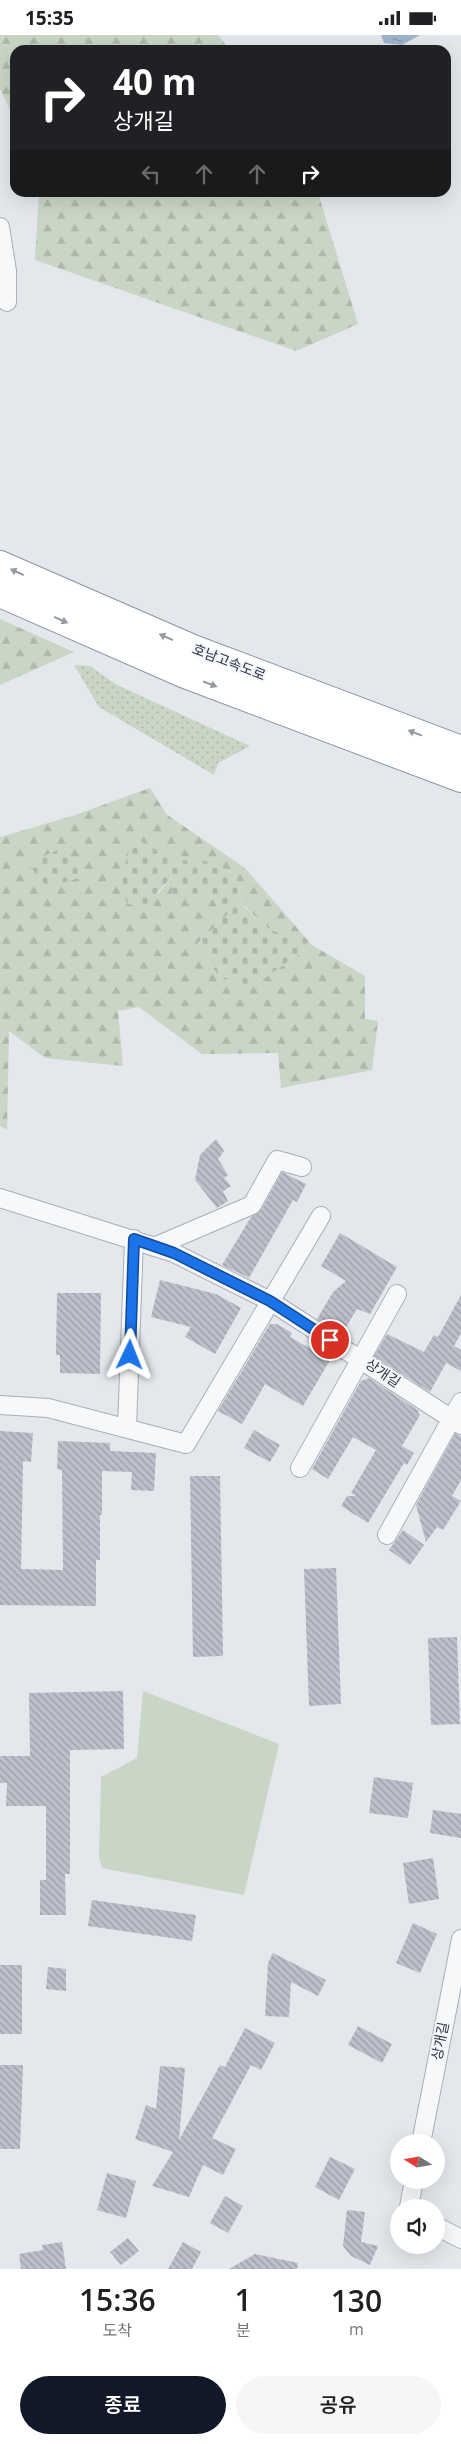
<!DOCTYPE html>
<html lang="ko">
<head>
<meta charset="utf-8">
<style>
  :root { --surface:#fff; --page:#f6f6f6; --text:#202124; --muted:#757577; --accent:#111827 }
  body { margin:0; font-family:"Open Sans","Noto Sans KR",sans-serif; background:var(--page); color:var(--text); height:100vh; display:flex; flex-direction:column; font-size:19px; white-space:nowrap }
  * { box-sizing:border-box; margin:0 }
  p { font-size:16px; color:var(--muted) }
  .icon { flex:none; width:28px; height:28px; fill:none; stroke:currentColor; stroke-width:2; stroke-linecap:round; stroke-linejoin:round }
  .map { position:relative; height:2234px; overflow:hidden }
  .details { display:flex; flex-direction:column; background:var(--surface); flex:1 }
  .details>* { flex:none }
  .banner { position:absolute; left:10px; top:10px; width:441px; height:152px; border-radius:15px; box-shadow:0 5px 20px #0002; background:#202124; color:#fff; overflow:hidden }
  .needle { width:32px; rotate:281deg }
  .buttons { position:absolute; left:390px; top:2099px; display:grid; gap:10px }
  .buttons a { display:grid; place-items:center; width:55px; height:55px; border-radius:50%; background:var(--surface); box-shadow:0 5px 20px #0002; font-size:25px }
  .pin { position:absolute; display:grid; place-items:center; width:42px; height:42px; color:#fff; margin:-21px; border:2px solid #fff; border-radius:50%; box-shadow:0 1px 5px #0007 }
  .me { position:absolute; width:55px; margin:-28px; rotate:2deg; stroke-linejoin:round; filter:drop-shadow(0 0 4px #0008) }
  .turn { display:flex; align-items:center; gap:18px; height:105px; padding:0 20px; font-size:22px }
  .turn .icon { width:65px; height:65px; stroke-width:2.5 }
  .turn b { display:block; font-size:35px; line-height:42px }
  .lanes { display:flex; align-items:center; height:48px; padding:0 20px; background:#0003; justify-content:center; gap:25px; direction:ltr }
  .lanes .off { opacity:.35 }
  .eta { display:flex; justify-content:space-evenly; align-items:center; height:85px; text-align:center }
  .eta b { font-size:30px; font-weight:600; line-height:35px }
  .cta { display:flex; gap:10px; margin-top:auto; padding:10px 20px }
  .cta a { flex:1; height:58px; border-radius:30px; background:var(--accent); color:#fff; font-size:20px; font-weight:600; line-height:58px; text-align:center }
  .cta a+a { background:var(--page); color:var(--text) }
  .status { display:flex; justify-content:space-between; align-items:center; height:35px; padding:0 25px; background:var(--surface); direction:ltr }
  .status svg { height:14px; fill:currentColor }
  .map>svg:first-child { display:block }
  .grass { fill:url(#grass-dots) }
  .forest { fill:url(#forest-firs) }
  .cemetery { fill:url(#cemetery-stones) }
  .pitch { fill:#c9d6c5 }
  .water { fill:url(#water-ripples) }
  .building { fill:url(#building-back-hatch) }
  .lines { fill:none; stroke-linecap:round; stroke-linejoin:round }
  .minor-casing { stroke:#a9aeb7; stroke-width:20 }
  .motorway-casing { stroke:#8b94a3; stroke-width:30 }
  .minor { stroke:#f7f8fa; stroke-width:18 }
  .motorway { stroke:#fff; stroke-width:28 }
  .oneway { fill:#959aa2 }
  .route-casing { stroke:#114b97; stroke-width:12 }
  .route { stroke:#1a73e8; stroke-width:9 }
  .labels { text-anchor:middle; stroke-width:4; stroke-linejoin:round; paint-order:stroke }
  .street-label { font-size:14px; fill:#2b3445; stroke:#f4f6f9 }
</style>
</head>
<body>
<div class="status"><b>15:35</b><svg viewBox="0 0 49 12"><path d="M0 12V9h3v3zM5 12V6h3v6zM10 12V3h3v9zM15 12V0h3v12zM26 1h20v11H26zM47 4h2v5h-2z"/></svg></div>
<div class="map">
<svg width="461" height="2234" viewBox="0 0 461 2234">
  <defs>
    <pattern id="grass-dots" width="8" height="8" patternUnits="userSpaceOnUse" patternTransform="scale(1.25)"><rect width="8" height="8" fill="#c9d6c5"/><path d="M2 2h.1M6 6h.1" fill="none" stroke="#adb8ab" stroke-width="1.8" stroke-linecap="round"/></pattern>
    <pattern id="forest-firs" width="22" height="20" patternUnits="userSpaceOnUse" patternTransform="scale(1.25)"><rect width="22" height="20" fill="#c9d6c5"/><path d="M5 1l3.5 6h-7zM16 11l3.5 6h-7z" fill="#adb8ab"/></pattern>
    <pattern id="cemetery-stones" width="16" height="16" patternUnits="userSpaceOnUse" patternTransform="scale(1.25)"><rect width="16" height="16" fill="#c9d6c5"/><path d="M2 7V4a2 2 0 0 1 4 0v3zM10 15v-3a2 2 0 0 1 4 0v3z" fill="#adb8ab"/></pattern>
    <pattern id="water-ripples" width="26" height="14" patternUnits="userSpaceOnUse" patternTransform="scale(1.25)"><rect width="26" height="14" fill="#9fb4cc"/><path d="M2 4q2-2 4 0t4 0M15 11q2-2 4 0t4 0" fill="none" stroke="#8293a7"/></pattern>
    <pattern id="building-back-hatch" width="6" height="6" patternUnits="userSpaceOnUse" patternTransform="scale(1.25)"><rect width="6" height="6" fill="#bbc0ca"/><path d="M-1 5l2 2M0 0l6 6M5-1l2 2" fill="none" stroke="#989da6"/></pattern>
  </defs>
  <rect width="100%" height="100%" fill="#e4e7ec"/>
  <path class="grass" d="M74,630L90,631L117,650L250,711L218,728L214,740L99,672Z"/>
  <path class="forest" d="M0,0H218L230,15H15V85L0,54Z
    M39,158H318L358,289L296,316L35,225Z
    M0,584L74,617L0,650Z
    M150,753L166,779L245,833L304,901L295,904L269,894L243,870L235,839L207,826L176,825L133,802L158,859L174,840L172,863H211L231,876L197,909L220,943L252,952L312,910L365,941V984L378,986L372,1035L281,1053L278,1018L202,1019L139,972L118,976L123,1031L45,1023L9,996L7,1095L0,1091V802L75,780Z"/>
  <path class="cemetery" d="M133,802L176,825L207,826L235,839L243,871L269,894L295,904L304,901L312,910L252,952L220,943L197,909L231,876L211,863H172L173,841L141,875L126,867L122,840Z
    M60,814L76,825L83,842L47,852L27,828Z"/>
  <path class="pitch" d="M143,1656L279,1709L244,1860L102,1833L99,1822L101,1742L137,1723Z"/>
  <path class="water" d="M381,0H420L402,10L384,8Z"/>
  <path class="building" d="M216,1104L224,1116L218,1124L228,1140L224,1143L231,1151L223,1156L228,1166L217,1173L195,1145L200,1120Z
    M282,1137L306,1149L297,1167L293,1165L249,1243L222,1230L251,1182L261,1175Z
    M340,1198L397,1232L370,1279L357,1274L342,1299L317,1284L333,1257L346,1246L321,1231Z
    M160,1245L216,1259L241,1273L215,1319L185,1302L191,1292L151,1282Z
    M57,1258H101L100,1339L60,1338V1320H56Z
    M461,1260V1298L454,1311L461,1315V1336L446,1328L430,1357L374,1321L387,1299L424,1317L434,1300L438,1302Z
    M270,1289H277L292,1298L290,1302L330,1325L303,1371L265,1349L242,1389L218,1376Z
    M369,1343L419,1376L418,1378L420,1380L402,1411L414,1418L407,1430L404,1428L368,1488L341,1471L347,1461H356L351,1458L376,1415L353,1402L328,1444L312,1434L361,1346Z
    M254,1395L280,1410L270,1427L244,1413Z
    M0,1396L33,1398L31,1427L23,1426L21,1534L63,1535L62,1435L57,1434L58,1406L110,1408V1416L156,1418L154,1456L131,1455L132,1437L102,1436V1480H100V1525H96V1571L0,1570Z
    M455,1399L461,1401V1445L452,1461L461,1466L443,1495L437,1492L426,1507L416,1470Z
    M190,1441H220L223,1621L193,1622Z
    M403,1495L424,1510L410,1530L389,1515Z
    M336,1533L341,1669L309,1671L304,1534Z
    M457,1602L460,1689L431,1690L428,1603Z
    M123,1656L124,1714L70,1715V1839H65L66,1880H40V1845H46V1771H6L7,1748H0V1721H30L29,1658Z
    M374,1742L413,1748L408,1783L369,1778Z
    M433,1775L461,1779V1803L430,1798Z
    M433,1823L439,1864L409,1869L403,1828Z
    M92,1865L196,1880L192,1906L88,1891Z
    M413,1888L437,1899L420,1938L396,1928Z
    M273,1918L326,1945L318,1961L291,1947L289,1982L265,1981L268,1928Z
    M0,1930H22V1999H0Z
    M48,1932L66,1934V1956L46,1954Z
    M358,1991L392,2009L382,2028L348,2010Z
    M245,1993L275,2008L261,2035L251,2030L212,2103L236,2114L223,2140L203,2130L189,2162L152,2151L173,2117L135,2104L146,2070L156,2074L160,2031L185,2033L179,2105L220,2030L225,2032Z
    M0,2030H23L20,2114H0Z
    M330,2122L355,2134L339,2165L315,2152Z
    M107,2138L136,2146L126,2183L97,2175Z
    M225,2161L243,2171L228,2198L210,2188Z
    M347,2175L365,2177L361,2207L378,2211L370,2230L351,2221L343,2211Z
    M128,2203L139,2216L121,2230L110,2217Z
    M62,2207L66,2234H21L19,2219L43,2215L42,2210Z
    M183,2207L201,2217L192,2234H168Z
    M255,2219L298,2228L297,2234H229Z"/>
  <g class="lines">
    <defs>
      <path id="minor" d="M0,192L7,236V267
        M0,1163L174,1218L270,1266L461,1390
        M154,1212L252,1170L277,1125L302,1132
        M0,1370L48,1373L186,1409L321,1181
        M127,1393L134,1204
        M300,1433L397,1259
        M387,1500L461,1367
        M421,2108L461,1904
        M409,2172L414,2145
        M436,2191L461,2204"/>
      <path id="motorway" d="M0,530L193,614L461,715
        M0,558L185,639L461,743"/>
    </defs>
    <use href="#minor" class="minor-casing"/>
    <use href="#motorway" class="motorway-casing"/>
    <use href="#minor" class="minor"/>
    <use href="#motorway" class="motorway"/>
  </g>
  <defs><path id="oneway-solid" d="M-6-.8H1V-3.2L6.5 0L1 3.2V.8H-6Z" transform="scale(1.25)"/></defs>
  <g class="oneway">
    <use href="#oneway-solid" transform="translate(17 537) rotate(-156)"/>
    <use href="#oneway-solid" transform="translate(61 585) rotate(24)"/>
    <use href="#oneway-solid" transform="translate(166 602) rotate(-156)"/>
    <use href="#oneway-solid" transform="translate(210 649) rotate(21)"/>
    <use href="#oneway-solid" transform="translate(415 698) rotate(-159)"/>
  </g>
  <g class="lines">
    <defs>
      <path id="route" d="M130,1320L134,1204L174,1218L270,1266L330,1305"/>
    </defs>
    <use href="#route" class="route-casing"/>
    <use href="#route" class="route"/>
  </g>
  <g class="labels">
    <g class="street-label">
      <text transform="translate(229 627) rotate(21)" y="5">호남고속도로</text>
      <text transform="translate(383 1338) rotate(34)" y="5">상개길</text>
      <text transform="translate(440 2006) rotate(-79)" y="5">상개길</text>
    </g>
  </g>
</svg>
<div class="buttons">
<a><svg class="needle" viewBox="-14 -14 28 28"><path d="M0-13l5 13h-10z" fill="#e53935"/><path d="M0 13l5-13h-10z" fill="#757577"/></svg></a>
<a><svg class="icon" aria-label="sound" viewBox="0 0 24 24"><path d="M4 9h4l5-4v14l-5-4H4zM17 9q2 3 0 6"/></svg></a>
</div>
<div class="pin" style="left:330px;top:1305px;background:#d93025"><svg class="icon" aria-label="arrive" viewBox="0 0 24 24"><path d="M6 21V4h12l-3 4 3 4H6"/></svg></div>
<svg class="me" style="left:130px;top:1320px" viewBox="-20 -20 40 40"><path d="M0-17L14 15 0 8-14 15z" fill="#1a73e8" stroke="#fff" stroke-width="4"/></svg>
<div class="banner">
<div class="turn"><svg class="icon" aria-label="right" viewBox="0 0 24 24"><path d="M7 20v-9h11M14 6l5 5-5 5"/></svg><div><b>40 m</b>상개길</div></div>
<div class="lanes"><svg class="icon off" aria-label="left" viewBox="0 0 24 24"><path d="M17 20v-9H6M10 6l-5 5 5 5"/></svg><svg class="icon off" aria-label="ahead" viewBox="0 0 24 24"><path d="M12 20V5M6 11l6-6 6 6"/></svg><svg class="icon off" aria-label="ahead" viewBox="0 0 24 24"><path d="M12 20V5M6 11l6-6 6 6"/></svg><svg class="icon" aria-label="right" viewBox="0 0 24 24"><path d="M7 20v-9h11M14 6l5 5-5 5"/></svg></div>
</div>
</div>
<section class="details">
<div class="eta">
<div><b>15:36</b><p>도착</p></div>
<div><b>1</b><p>분</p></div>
<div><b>130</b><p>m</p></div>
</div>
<div class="cta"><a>종료</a><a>공유</a></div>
</section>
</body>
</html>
